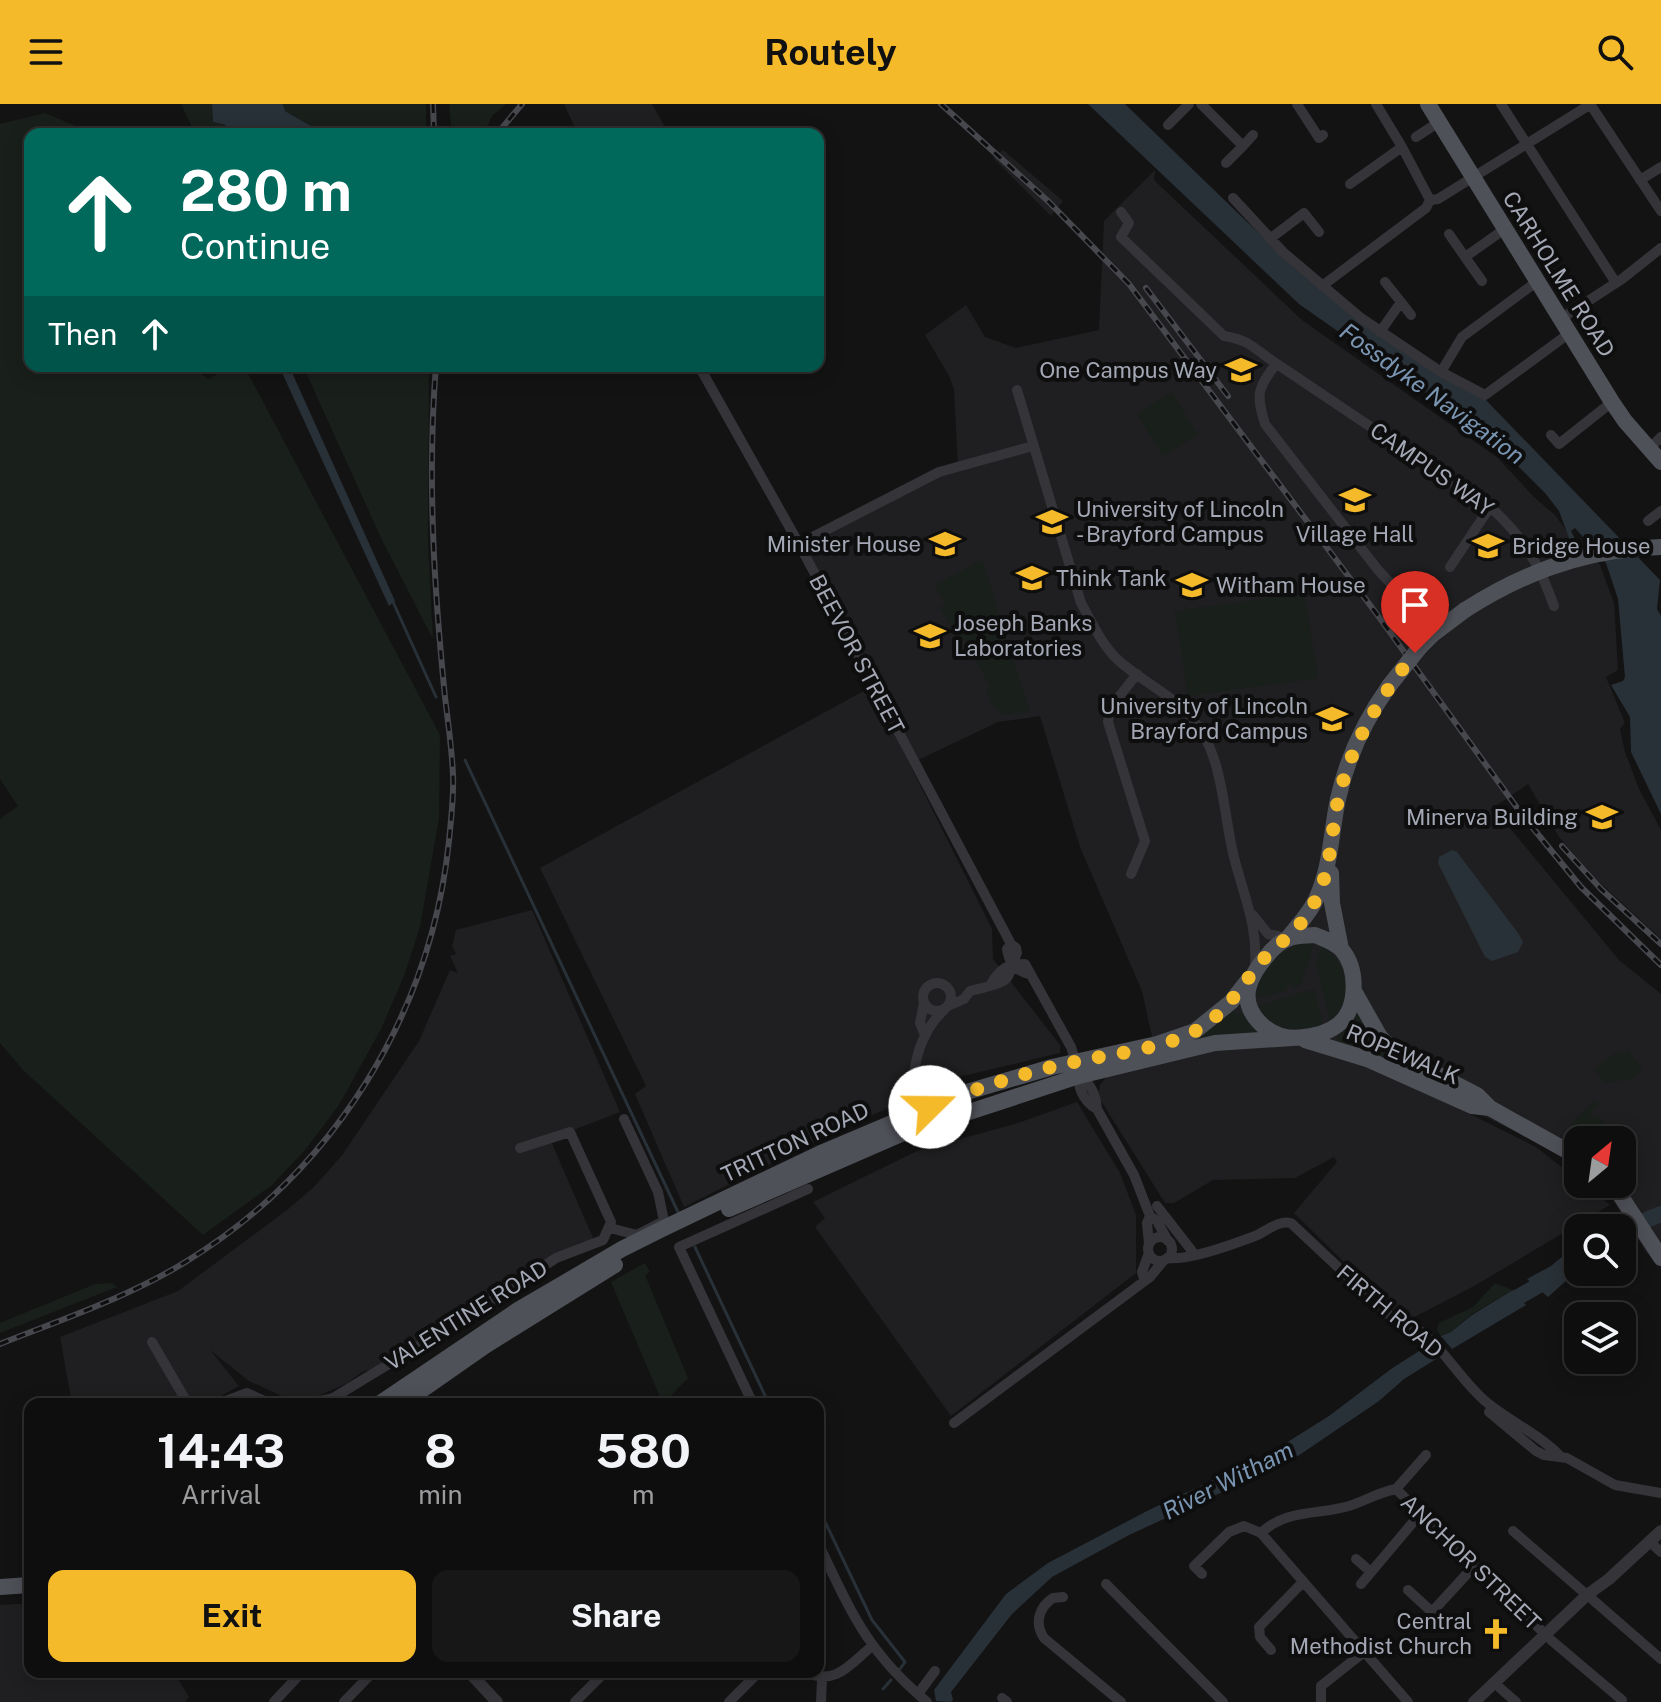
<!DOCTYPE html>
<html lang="en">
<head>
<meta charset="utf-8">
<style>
  :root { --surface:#0e0e0f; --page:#171718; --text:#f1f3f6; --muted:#9b9c9e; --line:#2e2e2f; --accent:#f5ba2a }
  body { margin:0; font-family:"Public Sans",sans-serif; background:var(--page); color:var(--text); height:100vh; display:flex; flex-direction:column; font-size:30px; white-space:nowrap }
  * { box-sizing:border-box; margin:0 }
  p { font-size:26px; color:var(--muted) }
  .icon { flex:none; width:44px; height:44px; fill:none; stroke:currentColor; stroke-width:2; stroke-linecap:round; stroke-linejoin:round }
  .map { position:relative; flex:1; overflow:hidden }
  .drawer { position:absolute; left:24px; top:1294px; width:800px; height:280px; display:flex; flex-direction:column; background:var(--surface); border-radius:16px; box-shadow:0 4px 20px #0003,0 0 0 2px var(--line) }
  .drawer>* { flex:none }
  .hud { position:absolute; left:24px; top:24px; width:800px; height:244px; border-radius:16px; box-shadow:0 4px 20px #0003,0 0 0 2px var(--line); background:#00695c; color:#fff; overflow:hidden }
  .needle { width:52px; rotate:29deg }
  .buttons { position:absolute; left:1564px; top:1022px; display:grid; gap:16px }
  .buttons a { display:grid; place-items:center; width:72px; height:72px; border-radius:16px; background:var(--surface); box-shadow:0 4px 20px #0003,0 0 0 2px var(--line); font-size:40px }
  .pin { position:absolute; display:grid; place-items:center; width:68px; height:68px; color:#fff; margin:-82px -34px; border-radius:50% 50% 50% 0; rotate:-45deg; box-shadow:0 0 8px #0007 }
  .pin .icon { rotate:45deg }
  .me { position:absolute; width:88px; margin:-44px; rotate:68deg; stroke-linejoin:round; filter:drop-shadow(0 0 6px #0008) }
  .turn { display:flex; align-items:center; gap:28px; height:168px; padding:0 24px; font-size:36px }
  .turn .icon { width:104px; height:104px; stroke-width:2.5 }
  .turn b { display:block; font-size:56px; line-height:68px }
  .then { display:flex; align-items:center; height:76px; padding:0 24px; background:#0003; gap:16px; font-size:30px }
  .eta { display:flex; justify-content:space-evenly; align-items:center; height:136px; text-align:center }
  .eta b { font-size:48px; font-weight:700; line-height:56px }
  .cta { display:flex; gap:16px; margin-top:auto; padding:16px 24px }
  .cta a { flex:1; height:92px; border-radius:16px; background:var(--accent); color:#111; font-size:32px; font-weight:700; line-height:92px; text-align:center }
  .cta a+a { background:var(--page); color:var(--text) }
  header { display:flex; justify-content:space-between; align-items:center; height:104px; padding:0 24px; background:var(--accent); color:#111; font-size:36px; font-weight:700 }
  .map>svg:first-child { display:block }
  .built { fill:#1f1f21 }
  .green { fill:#191f1a }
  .water { fill:#293138 }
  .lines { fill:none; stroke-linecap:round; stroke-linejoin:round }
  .stream { stroke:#293138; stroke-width:3 }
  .river { stroke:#293138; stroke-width:16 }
  .minor { stroke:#343439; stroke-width:10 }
  .tertiary { stroke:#343439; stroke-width:12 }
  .primary { stroke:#4f5158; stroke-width:16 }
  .rail-casing { stroke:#46484e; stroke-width:6 }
  .rail { stroke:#0e0e0f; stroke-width:3; stroke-dasharray:9; stroke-linecap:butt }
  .primary-bridge { stroke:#4f5158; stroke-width:16 }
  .route { stroke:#f5ba2a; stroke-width:14; stroke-dasharray:0 25.2 }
  .labels { text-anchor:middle; stroke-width:8; stroke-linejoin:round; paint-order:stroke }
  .street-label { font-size:22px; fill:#a4a8b5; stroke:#0e0e0f }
  .poi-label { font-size:22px; fill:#a4a8b5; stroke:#0e0e0f; text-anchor:end }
  .water-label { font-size:24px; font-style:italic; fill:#7a95b1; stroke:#0e0e0f }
</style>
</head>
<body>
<header><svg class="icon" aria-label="menu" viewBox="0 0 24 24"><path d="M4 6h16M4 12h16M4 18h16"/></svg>Routely<svg class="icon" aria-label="search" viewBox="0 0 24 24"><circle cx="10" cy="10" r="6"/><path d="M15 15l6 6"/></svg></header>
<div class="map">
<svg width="1661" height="1598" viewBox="0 0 1661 1598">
  <rect width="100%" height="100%" fill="#131314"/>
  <path class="built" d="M564,0H652L669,30H578Z
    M1003,46L1063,97L1051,112L993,54Z
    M1155,66L1154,76L1302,216L1498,354L1534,393L1555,411L1571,433L1600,461L1614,499L1618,566L1606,573L1625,619L1620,625L1625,648L1639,685L1661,726V835L1595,774L1559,733L1528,680L1490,706L1505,718L1619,856L1661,890V1163L1647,1149L1612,1095L1595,1080H1622V1036H1578V1066L1560,1052L1516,1028L1480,1010L1460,1005L1536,1043L1578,1076V1080H1583L1610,1101L1476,1181L1405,1218L1294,1109L1337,1058L1334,1053L1295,1074L1213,1076L1174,1099H1165L1098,992L1100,981L1107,972L1157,956L1142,887L1080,743L1040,612L998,618L914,658L799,440L958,363L954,285L949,272L925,231L966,201L985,233L1016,244L1099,226L1104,117Z
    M871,583L992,825L993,855L1060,941V949L950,975L916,976L906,979L895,1001L832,1029L684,1103L635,990L646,982L540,764Z
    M532,806L620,1008L550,1035L593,1134L589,1139L373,1265L362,1268L346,1280L308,1296L284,1293L249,1277L210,1246L239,1282L206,1300H72L60,1233L178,1187L287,1106L314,1083L343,1050L419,937L450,866L458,869L450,852L456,850L452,842L456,826Z
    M1077,998L1120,1069L1136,1111V1169L951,1312L815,1123L825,1114L813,1098L917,1047L1018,1019Z
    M30,1499V1568H174L189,1593L185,1598H0V1501Z"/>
  <path class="green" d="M181,0H212L213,18L227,21L226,30H195Z
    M283,0H426V30H325L285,7Z
    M449,0H506L492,12L484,30H467L451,21Z
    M45,9L78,23L85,30H30V262H189L209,275L230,262H244L440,631L439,714L420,823L404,872L381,925L339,1001L306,1045L272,1081L203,1131L23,966L0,939V715L18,702L0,675V20Z
    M303,262H429L428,440L433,535L382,436Z
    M1172,288L1198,331L1163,352L1137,310Z
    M982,456L1030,609L1002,610L994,603L986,587L991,584L965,535L959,538L940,504L946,500L935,481Z
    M1304,489L1318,574L1188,592L1175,507Z
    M1306,839H1314L1301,881L1292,884L1291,880L1287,881V886L1257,895C1254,868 1281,844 1306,839Z
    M1322,842C1338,851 1350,876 1346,895C1343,904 1336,911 1330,917L1316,859Z
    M1314,885L1323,921C1298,928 1271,927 1258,902Z
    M1359,904L1390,952L1388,956L1366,946L1338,938V929Z
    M1233,906L1238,911L1245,908L1260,929L1192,939L1191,935L1212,924Z
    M1628,946L1643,966L1630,975L1605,979L1594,965L1619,947L1622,951Z
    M1593,997L1599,1000L1589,1010L1593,1015L1598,1012L1616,1036H1578V1039L1571,1030V1021Z
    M645,1159L650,1168L645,1171L688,1274L663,1300L611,1178Z
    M112,1179L117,1183L0,1229V1219L95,1180Z
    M1495,1179L1513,1186L1472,1210L1451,1228L1441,1232L1437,1226L1439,1219L1473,1203Z"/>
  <path class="water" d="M212,0H283L285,7L325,30H226V21L213,18Z
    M1088,0H1125L1298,167L1484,294L1660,476L1657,505L1661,512V710L1631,648L1630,613L1611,581L1623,577L1625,573L1618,495L1606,459L1575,424L1571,427L1578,441L1572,442L1559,407L1545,389L1509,353L1473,322L1299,200Z
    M279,262H289L395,497L389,502Z
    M1452,746L1457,748L1518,829L1523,838L1518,848L1492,857L1485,853L1438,759L1439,753Z
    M1578,1140V1166L1548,1193L1527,1175L1551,1162Z
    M1513,1186L1526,1201L1452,1245L1441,1232L1451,1228L1472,1211Z
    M1430,1240L1441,1252L1404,1275L1379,1297L1292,1356L1129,1431L1052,1473L1012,1510L951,1588L953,1596L951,1598L936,1597L934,1586L1006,1490L1048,1459L1147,1407L1270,1349L1329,1312L1391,1265Z"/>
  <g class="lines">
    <path class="stream" d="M393,498L436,593
      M465,656L678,1108
      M695,1143L769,1300
      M818,1403L872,1516L905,1558L900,1565
      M883,1585L891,1576"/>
    <path class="river" d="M1622,1126L1661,1110
      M1503,1202L1546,1177L1578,1150"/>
    <path class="minor" d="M1201,0L1243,42L1226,59
      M1297,0L1319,34L1323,31
      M1501,0L1616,179
      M1590,0L1661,107
      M1168,21L1189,0
      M1416,33L1439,18
      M1243,42L1253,31
      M1402,43L1430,96
      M1640,76L1661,63
      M1350,80L1402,43L1376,0
      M1233,94L1283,148L1361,214L1441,268L1485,291L1571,228
      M1121,108L1129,119L1121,133L1224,232C1251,236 1255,246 1277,260C1348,307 1419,355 1490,403C1524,433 1539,460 1554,502
      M1449,130L1465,153L1506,124
      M1271,134L1304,109L1319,128
      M1465,153L1482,177
      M1322,182L1426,104L1430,96L1438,95L1591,0
      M1401,198L1411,211
      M1562,214L1622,175L1661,144
      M1380,228L1401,198L1385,178
      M1276,260C1257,285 1256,290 1265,320L1378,466L1409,499L1442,523
      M699,262L799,440L1011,840L1016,844L1017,849C1013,857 1012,867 1007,874C1003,880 978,885 970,887L964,895L948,902
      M1441,268L1462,233L1539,176
      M1017,286L1081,499C1092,518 1101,540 1118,556C1140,576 1169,589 1190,612C1225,650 1222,709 1235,757C1245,795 1258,823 1255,864
      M1551,331L1559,340L1612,298
      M1649,345L1661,333
      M1648,417L1661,407
      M799,440L939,368L1033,342
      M1450,463L1490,403
      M1410,501L1421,526L1424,539
      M1131,770L1145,737L1108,618L1110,604L1137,570
      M1253,811L1268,830L1287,834
      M1011,840L1007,845C1009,859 1015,867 1029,870
      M923 893a14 14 0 1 1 28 0a14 14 0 1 1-28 0Z
      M991,880C1000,865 1007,860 1025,860L1071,943C1080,966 1073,992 1097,1005
      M924,929L920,919L924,899
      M916,969L923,976L930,1003
      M1079,972C1091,979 1096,991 1097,1005L1134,1071L1150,1112L1147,1119L1149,1140
      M914,995C911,963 920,928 944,906
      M1157,1102L1192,1147
      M1150,1112L1157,1117L1168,1137
      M610,1124L637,1131L664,1117L658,1088L624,1015
      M1148 1145a12 12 0 1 1 24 0a12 12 0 1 1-24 0Z
      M1167,1154C1188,1157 1234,1140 1255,1132C1267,1127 1278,1116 1291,1119L1389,1211C1401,1220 1416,1222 1427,1232C1448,1252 1463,1278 1485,1297C1509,1317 1539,1330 1560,1352
      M1144,1175L1142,1168L1149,1149
      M152,1238L188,1300
      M218,1300L247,1289L271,1300
      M280,1300C297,1294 315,1301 333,1294L481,1204L556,1154L603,1136L611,1118L570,1028L520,1044
      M753,1300L679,1143L808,1085
      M1489,1308L1536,1347L1544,1351L1567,1354L1615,1381L1661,1389
      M954,1319L1150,1173L1164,1156
      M1396,1385L1546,1531
      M1513,1427L1587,1491
      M1261,1429C1286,1405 1318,1411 1349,1402C1365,1397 1379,1388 1396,1385L1426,1351
      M1650,1438L1661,1448
      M818,1439C851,1508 867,1548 927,1598
      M1356,1455L1371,1468
      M1202,1470L1194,1462L1229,1428L1244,1422L1261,1429L1408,1598
      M1106,1480L1223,1598
      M1361,1480L1420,1410
      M1408,1486L1432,1508L1475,1461
      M1063,1493L1053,1494C1039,1503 1034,1519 1044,1534L1121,1598
      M1593,1496L1661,1555
      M1551,1536L1622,1596
      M1271,1546L1260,1533L1259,1523L1303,1478
      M805,1568C836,1582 849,1561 871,1543
      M1500,1584L1516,1598
      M918,1590L935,1567
      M1002,1594L1007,1598
      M274,1598L302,1568
      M344,1598L373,1568
      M575,1598L605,1568
      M729,1598L759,1568
      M821,1598L822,1575
      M1321,1598V1582L1364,1548"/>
    <path class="tertiary" d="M469,1568L497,1598
      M1474,1598L1587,1491L1609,1475L1661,1427"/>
    <path class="primary" d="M1428,0L1612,298L1625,317L1661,358
      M1643,444L1661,443
      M1420,543L1433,530L1465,506
      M1331,769L1332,799L1341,845
      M1315,831C1324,835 1335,838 1342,846C1358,865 1358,904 1339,920C1328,929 1317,931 1305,933C1288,936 1271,931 1259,918C1238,896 1249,873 1266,853C1272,845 1280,837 1290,834C1298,831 1307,832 1315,831Z
      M1288,834C1298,821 1311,808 1317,793C1331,762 1331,728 1338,695C1347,654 1365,616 1389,582
      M1354,887L1380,933L1398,950L1477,991L1490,1004L1578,1053
      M1305,936L1367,955L1472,1002L1490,1004
      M914,990L919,996L936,1006
      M1613,1080L1661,1154
      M729,1105L899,1031L1079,972L1215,939L1293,934
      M379,1300L518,1206L622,1145L662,1125L823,1048L960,990L1052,963L1157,940L1195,927L1231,898L1249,875
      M402,1300L485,1242L615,1161
      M0,1483L30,1481"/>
    <defs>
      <path id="rail" d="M433,0L434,30
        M941,0L1049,98L1129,180L1376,509L1523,712L1581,783L1661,861
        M497,30L522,0
        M1146,184L1228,292
        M1562,742L1601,785L1661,840
        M0,1240C63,1215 129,1193 187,1157C335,1066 431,909 449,737C451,715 454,693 453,671C452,645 448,619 445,593C434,484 427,372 436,262"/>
    </defs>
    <use href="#rail" class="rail-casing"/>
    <use href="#rail" class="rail"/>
    <path class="primary-bridge" d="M1465,506C1521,470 1577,449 1643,444
      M1389,582L1420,543"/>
  </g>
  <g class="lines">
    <path class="route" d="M930,1003C977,984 1025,968 1074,958C1114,949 1161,946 1197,926C1231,907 1245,873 1271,847C1276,841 1284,837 1290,832C1303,818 1316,799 1322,781C1332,753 1332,721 1339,692C1353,637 1380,593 1415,549"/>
  </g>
  <defs>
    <symbol id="university-bare" viewBox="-9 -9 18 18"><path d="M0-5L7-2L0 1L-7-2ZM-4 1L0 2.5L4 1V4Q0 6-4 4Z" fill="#f5ba2a" stroke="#0e0e0f" stroke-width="2.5" paint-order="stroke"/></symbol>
    <symbol id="church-bare" viewBox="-9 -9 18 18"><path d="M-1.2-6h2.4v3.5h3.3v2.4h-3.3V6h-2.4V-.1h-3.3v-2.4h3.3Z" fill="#f5ba2a" stroke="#0e0e0f" stroke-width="2.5" paint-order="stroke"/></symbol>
  </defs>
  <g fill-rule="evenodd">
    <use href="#university-bare" x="1219" y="244" width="44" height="44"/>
    <use href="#university-bare" x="1333" y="374" width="44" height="44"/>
    <use href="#university-bare" x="1030" y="396" width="44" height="44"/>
    <use href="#university-bare" x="923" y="418" width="44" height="44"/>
    <use href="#university-bare" x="1466" y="420" width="44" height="44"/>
    <use href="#university-bare" x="1010" y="452" width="44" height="44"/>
    <use href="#university-bare" x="1170" y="459" width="44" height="44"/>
    <use href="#university-bare" x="908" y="510" width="44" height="44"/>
    <use href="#university-bare" x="1310" y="593" width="44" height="44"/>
    <use href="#university-bare" x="1580" y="691" width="44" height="44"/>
    <use href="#church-bare" x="1474" y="1508" width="44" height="44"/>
  </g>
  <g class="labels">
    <g class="street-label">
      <text transform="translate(1559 170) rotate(58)" y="8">CARHOLME ROAD</text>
      <text transform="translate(1432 365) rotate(35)" y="8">CAMPUS WAY</text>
      <text transform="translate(857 550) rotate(62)" y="8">BEEVOR STREET</text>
      <text transform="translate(1403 950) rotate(23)" y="8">ROPEWALK</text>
      <text transform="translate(795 1038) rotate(-25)" y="8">TRITTON ROAD</text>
      <text transform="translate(1390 1207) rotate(40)" y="8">FIRTH ROAD</text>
      <text transform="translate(466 1211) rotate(-32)" y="8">VALENTINE ROAD</text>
      <text transform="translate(1471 1458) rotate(44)" y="8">ANCHOR STREET</text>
    </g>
    <g class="poi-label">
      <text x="1217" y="274">One Campus Way</text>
      <text x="1076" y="413" text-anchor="start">University of Lincoln<tspan x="1076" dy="25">- Brayford Campus</tspan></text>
      <text x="1355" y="438" text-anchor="middle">Village Hall</text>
      <text x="921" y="448">Minister House</text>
      <text x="1512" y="450" text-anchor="start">Bridge House</text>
      <text x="1056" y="482" text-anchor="start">Think Tank</text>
      <text x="1216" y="489" text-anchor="start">Witham House</text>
      <text x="954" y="527" text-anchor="start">Joseph Banks<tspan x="954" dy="25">Laboratories</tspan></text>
      <text x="1308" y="610">University of Lincoln<tspan x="1308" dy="25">Brayford Campus</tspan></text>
      <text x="1578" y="721">Minerva Building</text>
      <text x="1472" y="1525">Central<tspan x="1472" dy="25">Methodist Church</tspan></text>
    </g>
    <g class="water-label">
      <text transform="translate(1432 290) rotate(36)" y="8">Fossdyke Navigation</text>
      <text transform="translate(1228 1377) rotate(-27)" y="8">River Witham</text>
    </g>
  </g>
</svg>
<div class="buttons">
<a><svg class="needle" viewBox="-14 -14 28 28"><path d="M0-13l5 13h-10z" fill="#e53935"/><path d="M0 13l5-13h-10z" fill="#9b9c9e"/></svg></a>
<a><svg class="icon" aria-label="search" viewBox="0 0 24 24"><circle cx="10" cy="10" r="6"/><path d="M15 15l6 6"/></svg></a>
<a><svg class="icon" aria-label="layers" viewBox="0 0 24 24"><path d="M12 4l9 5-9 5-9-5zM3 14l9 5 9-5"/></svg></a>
</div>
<div class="pin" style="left:1415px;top:549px;background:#d93025"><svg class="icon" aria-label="arrive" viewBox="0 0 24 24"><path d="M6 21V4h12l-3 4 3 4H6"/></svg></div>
<svg class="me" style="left:930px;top:1003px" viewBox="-20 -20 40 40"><circle r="19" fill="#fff"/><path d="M0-13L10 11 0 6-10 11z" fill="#f5ba2a"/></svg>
<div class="hud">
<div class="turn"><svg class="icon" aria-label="ahead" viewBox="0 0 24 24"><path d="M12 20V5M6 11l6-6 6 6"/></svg><div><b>280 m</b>Continue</div></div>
<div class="then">Then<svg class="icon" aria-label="ahead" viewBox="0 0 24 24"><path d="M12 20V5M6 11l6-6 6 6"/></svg></div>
</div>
<section class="drawer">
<div class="eta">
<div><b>14:43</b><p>Arrival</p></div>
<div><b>8</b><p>min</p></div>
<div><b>580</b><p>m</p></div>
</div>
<div class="cta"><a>Exit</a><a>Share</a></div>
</section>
</div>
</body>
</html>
